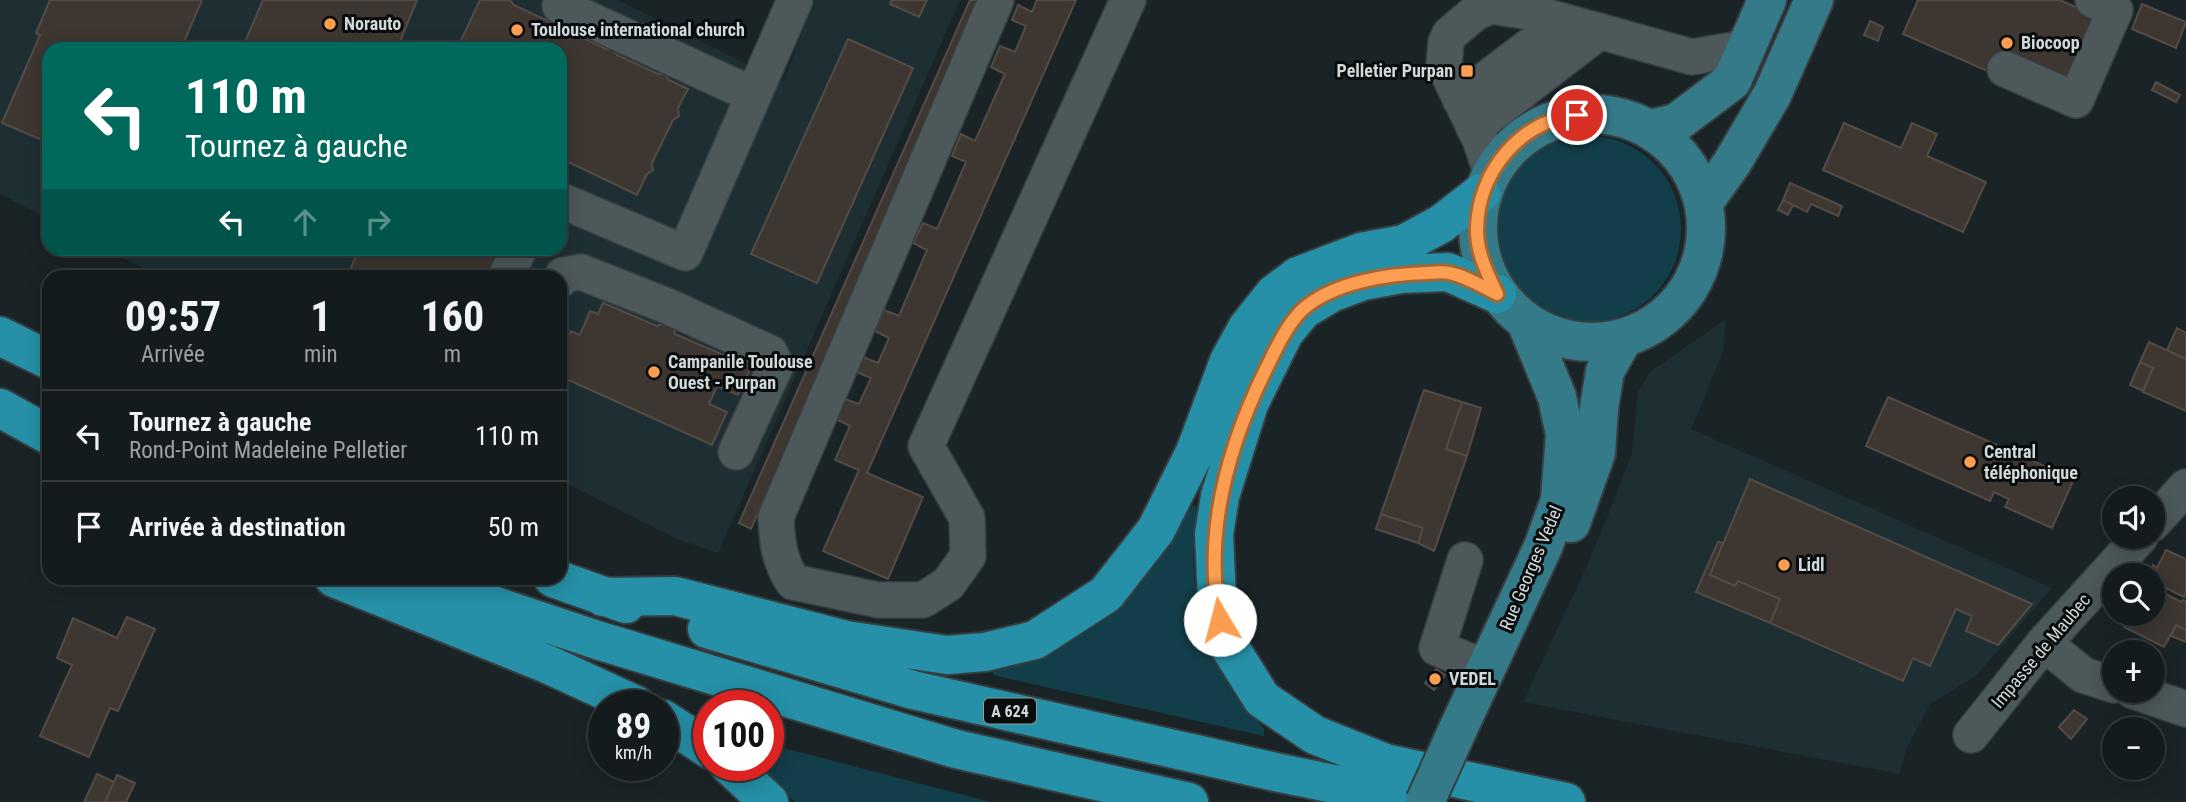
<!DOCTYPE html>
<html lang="fr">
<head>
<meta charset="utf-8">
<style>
  :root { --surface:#141b1d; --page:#1d2426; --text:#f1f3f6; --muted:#9da1a4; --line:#33393b }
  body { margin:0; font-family:"Roboto Condensed",sans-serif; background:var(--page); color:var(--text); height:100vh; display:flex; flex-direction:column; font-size:26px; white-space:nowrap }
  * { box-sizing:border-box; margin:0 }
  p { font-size:23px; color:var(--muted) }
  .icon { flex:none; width:38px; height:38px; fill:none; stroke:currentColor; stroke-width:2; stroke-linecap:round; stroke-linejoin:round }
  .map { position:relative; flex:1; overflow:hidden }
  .side { position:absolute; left:42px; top:270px; width:525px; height:315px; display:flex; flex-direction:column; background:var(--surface); border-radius:21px; box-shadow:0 4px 18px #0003,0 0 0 2px var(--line) }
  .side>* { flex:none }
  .banner { position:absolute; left:42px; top:42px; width:525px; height:214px; border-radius:21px; box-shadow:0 4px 18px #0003,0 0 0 2px var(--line); background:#00695c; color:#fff; overflow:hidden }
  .buttons { position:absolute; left:2102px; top:486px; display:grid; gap:14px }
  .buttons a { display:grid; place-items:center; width:63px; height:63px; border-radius:50%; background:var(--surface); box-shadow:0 4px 18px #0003,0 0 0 2px var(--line); font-size:35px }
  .speed { position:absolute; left:588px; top:690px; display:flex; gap:14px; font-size:35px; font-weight:700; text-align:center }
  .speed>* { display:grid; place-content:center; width:91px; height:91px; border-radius:50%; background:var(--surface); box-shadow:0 4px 18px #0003,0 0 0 2px var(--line); line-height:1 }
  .speed small { font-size:18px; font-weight:400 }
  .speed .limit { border:10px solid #d22; background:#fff; color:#111 }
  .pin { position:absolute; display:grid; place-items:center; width:60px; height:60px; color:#fff; margin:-30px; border:4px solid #fff; border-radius:50%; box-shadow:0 2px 7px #0007 }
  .me { position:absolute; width:77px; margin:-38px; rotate:352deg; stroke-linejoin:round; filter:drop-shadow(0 0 5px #0008) }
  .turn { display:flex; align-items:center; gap:24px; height:147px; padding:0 28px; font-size:32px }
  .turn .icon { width:91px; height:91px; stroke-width:2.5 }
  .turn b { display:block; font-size:49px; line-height:60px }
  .lanes { display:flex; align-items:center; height:66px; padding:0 28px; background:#0003; justify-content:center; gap:35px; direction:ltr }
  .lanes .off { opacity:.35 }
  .eta { display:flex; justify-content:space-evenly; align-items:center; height:119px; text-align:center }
  .eta b { font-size:42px; font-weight:700; line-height:49px }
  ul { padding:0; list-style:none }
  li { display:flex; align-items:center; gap:21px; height:91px; padding:0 28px; border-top:2px solid var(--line) }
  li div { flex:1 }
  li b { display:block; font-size:26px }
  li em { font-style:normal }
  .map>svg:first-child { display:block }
  .built { fill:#1e2f34 }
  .green { fill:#123e49 }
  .building { fill:#3e3630; stroke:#544b45; stroke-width:2 }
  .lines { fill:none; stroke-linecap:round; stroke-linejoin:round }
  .minor-casing { stroke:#363e40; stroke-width:38 }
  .major-casing { stroke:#363e40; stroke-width:42 }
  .highway-casing { stroke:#363e40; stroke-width:42 }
  .minor { stroke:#4d585b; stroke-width:35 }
  .major { stroke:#357a89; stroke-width:38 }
  .highway { stroke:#2590a7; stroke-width:38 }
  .major-bridge-casing { stroke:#363e40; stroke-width:42; stroke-linecap:butt }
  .major-bridge { stroke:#357a89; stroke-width:38 }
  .route-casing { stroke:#a36735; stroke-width:18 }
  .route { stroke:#fb9e51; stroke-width:12 }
  .poi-dot { fill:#fb9e51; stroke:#080c0d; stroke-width:2.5 }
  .labels { text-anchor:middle; stroke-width:6; stroke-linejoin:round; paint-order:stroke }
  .shield { fill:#080c0d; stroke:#959c9c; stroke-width:2 }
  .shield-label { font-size:16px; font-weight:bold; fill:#d2d9da }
  .poi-label { font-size:18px; font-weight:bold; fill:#d2d9da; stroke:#080c0d; text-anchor:start }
  .street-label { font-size:18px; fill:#d2d9da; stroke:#080c0d }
</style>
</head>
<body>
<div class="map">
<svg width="2186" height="802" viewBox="0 0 2186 802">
  <rect width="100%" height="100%" fill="#1a2427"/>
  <path class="built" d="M0,0H617L783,82L815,0H960L718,553L677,539L560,480V276H159L105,249L560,248V49H49V219L0,194Z
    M1726,319L1723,352L1691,429L2052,588L1976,676L1930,704L1905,752L1900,774L1523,702L1587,566L1613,503L1632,453L1638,392L1650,372Z"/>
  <path class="green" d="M1495 229a93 93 0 1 1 186 0a93 93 0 1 1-186 0Z
    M1193,505L1197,508C1184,600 1205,659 1264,729V736L993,675V668L1171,538Z
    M768,744L991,802H795L757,765H768Z"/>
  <path class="building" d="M50,0H202L181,49H49V143L2,123L40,35L36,33Z
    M263,0H417L397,49H242Z
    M480,0H510L514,5L556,25L563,24L567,30L606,49H613L617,55L658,74H665L669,80L688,89L678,108L679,116L673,120L652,163L653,170L647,174L637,195L560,158V49H457Z
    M892,0H927L919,17L890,4Z
    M970,0H984L751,529L739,523Z
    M1037,0H1076L867,473L923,497L888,579L823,551L859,470L835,460L850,426L836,419L845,399L859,404L871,378L857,372L863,357L878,363L889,338L875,331L884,310L899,316L927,250L913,243L923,223L937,229L966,162L952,156L961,134L975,141L1005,74L991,67L1000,46L1015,52L1026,26L1012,20L1018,5L1032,12Z
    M1918,0H2060L2100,18L2071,83L2001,52L1992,73L1903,34Z
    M2142,4L2186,22L2176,48L2132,29Z
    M1870,21L1883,27L1878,41L1864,35Z
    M848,39L913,68L817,283L751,254Z
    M2156,82L2180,95L2176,102L2152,90Z
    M1844,123L1901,148L1912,123L1937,134L1927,156L1986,182L1963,232L1823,170Z
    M1790,183L1842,206L1838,216L1811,204L1807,212L1783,200Z
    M1783,200L1793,205L1788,215L1778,210Z
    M359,248H504L492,276H371L351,268Z
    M603,303L657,326L666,322L673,325L675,334L751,367L738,395L717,386L709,404L727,412L712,445L560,376V355L571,331L580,335L590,311L598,314Z
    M2177,328L2186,333V359L2167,350Z
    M2149,342L2186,359V411L2143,392L2153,368L2140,362Z
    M2140,362L2153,368L2143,391L2130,385Z
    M1424,390L1462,402L1446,449L1467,456L1434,551L1418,543L1423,528L1381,514Z
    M1888,397L2074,479L2052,528L2005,507L2009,499L1994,492L1990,501L1866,446Z
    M1462,402L1481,408L1467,456L1446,449Z
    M1750,479L2032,604L1998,645L1966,631L1972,616L1956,609L1930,666L1913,658L1903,681L1770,623L1780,599L1738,581L1735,586L1710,575Z
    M1381,514L1423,528L1418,543L1376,529Z
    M1718,542L1723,543L1710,575L1735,586L1738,581L1780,599L1770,623L1696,592Z
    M2166,550L2186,559V592L2184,597L2152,581V576H2148L2153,565L2157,568Z
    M2152,587L2181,602L2183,600L2186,601V630L2176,625L2164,647L2124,627L2131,614H2152Z
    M127,617L155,629L118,711L110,708L89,757L40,736L72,665L57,658L73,618L117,638Z
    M2176,625L2186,630V642L2171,636Z
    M1436,669L1445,675L1434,690L1425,683Z
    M2074,710L2087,719L2071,739L2059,727Z
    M97,774L114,782L105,802H84Z
    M117,775L135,783L126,802H105Z"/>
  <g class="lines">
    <defs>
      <path id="minor" d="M996,0L776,517C777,541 779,561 793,582L878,600H923L948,584L968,556L967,518L926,446L1128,0
        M560,6L753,95
        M2005,69L2076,100L2115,10L2093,0
        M1460,99L1563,21
        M1474,128L1600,31
        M1491,172L1480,139L1444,65L1446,42L1450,34L1476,12L1491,6L1530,12L1692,57L1745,48
        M560,200L685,253L795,0
        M506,276L520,248
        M560,280L563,275L581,272L667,306L770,353L776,365L736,452
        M2152,524L2186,487
        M1465,560L1437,648L1486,668
        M2044,643L2083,675L2114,685
        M2133,691L2186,709
        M1971,735L2044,643L2140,537"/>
      <path id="major" d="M1478 228a114 114 0 1 1 228 0a114 114 0 1 1-228 0Z
        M1651,129L1676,123L1732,81L1767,0
        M1704,202L1732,163L1772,95L1814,0
        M1571,523L1596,453L1599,408L1605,371L1623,339
        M1458,729L1543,547L1560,500L1565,434L1557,397L1527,324"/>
      <path id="highway" d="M1497,294L1448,272L1401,274L1363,281L1331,293L1303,310L1284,333L1249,404L1220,496L1214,534L1217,601L1224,638L1262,699L1315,735L1385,763L1566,802
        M0,336L49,360
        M0,408L49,435
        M334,578L547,664L636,705
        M412,578L597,640L956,749L1189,802
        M553,578L626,604
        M603,597L675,596L846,640L947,655L985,652L1035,640L1106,594L1156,530L1195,452L1229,361L1247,328L1274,294L1298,276L1361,252L1404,244L1441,224L1481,193
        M707,629L913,690L1280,773L1422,802
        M663,719L709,749
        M729,765L769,802"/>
    </defs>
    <use href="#minor" class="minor-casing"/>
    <use href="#major" class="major-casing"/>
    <use href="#highway" class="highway-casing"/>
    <use href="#minor" class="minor"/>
    <use href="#major" class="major"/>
    <use href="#highway" class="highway"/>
    <defs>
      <path id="major-bridge" d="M1425,802L1458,729"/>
    </defs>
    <use href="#major-bridge" class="major-bridge-casing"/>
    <use href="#major-bridge" class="major-bridge"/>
  </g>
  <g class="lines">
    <defs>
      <path id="route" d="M1220,620C1203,533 1228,446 1266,369C1276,349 1286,326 1302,310C1333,282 1388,274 1428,273C1434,273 1442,271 1449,273C1465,276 1482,286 1497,294C1487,273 1476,251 1477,227C1479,171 1520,121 1577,115"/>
    </defs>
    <use href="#route" class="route-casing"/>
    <use href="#route" class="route"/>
  </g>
  <g class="poi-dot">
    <circle cx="330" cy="24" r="7"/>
    <circle cx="517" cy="30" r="7"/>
    <circle cx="2007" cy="43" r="7"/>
    <rect x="1460" y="64" width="14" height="14" rx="3.5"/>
    <circle cx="654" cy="372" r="7"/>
    <circle cx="1970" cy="462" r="7"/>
    <circle cx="1784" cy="565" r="7"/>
    <circle cx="1435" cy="679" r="7"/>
  </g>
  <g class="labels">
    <rect class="shield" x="984" y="698.5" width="52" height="25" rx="5"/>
    <g class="shield-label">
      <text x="1010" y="717">A 624</text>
    </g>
    <g class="poi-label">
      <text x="344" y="30">Norauto</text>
      <text x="531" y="36">Toulouse international church</text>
      <text x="2021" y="49">Biocoop</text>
      <text x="1453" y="77" text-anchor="end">Pelletier Purpan</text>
      <text x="668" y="368">Campanile Toulouse<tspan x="668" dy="21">Ouest - Purpan</tspan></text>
      <text x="1984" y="458">Central<tspan x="1984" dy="21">téléphonique</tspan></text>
      <text x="1798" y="571">Lidl</text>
      <text x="1449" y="685">VEDEL</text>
    </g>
    <g class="street-label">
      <text transform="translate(1531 568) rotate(-67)" y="6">Rue Georges Vedel</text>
      <text transform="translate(2041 651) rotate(-50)" y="6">Impasse de Maubec</text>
    </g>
  </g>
</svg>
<div class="buttons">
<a><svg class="icon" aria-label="sound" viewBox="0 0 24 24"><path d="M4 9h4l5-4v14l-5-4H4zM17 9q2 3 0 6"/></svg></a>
<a><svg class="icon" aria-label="search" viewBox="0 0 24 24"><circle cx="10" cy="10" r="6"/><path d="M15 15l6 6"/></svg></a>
<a>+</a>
<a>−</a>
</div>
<div class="speed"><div>89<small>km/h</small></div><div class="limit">100</div></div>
<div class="pin" style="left:1577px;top:115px;background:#d93025"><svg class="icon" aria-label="arrive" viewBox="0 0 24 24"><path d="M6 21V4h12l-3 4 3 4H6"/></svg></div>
<svg class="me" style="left:1220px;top:620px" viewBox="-20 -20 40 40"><circle r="19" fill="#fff"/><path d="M0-13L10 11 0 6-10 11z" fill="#fb9e51"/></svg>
<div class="banner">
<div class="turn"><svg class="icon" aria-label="left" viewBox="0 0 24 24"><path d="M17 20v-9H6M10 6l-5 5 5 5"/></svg><div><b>110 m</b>Tournez à gauche</div></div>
<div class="lanes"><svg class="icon" aria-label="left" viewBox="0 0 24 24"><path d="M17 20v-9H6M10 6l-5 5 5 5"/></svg><svg class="icon off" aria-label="ahead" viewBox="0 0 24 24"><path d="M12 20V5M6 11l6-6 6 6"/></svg><svg class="icon off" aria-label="right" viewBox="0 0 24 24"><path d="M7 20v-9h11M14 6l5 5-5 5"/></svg></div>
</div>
<section class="side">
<div class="eta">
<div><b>09:57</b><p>Arrivée</p></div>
<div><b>1</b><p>min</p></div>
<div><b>160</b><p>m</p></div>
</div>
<ul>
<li><svg class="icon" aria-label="left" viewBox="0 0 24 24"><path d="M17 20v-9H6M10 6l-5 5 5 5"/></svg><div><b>Tournez à gauche</b><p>Rond-Point Madeleine Pelletier</p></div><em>110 m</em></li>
<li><svg class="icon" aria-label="arrive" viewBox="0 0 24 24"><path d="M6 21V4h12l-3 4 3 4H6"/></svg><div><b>Arrivée à destination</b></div><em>50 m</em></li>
</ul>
</section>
</div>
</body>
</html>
